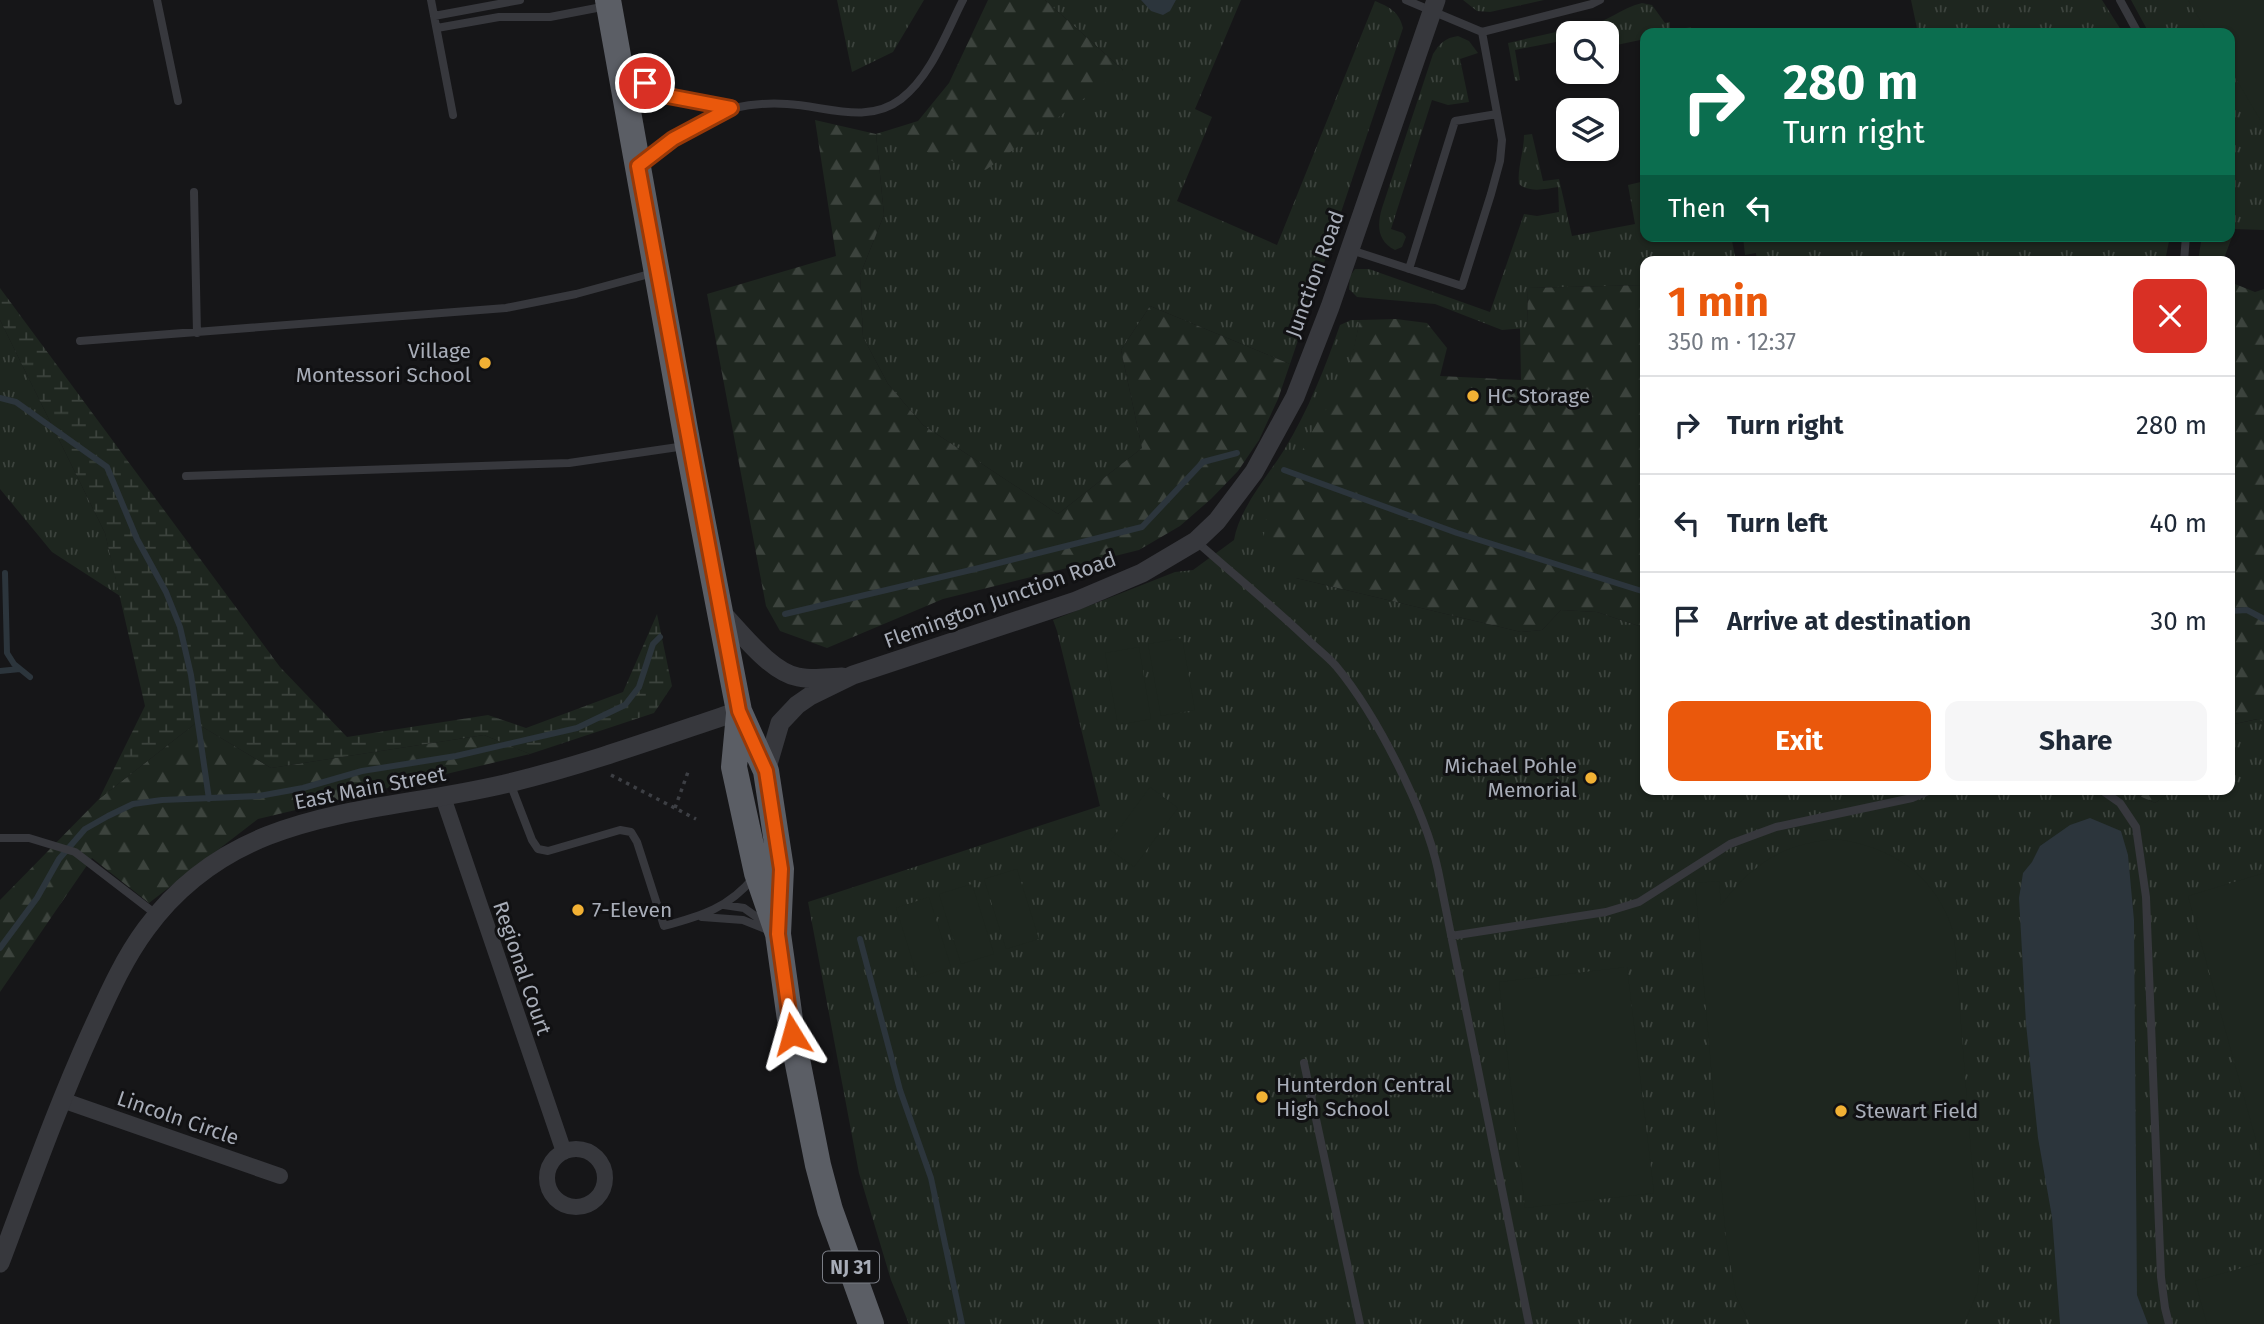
<!DOCTYPE html>
<html lang="en">
<head>
<meta charset="utf-8">
<style>
  :root { --surface:#fff; --page:#f6f6f7; --text:#1f2937; --muted:#747a83; --line:#e0e1e3; --accent:#ea580c }
  body { margin:0; font-family:"Fira Sans",sans-serif; background:var(--page); color:var(--text); height:100vh; display:flex; flex-direction:column; font-size:26px; white-space:nowrap }
  * { box-sizing:border-box; margin:0 }
  p { font-size:23px; color:var(--muted) }
  .icon { flex:none; width:38px; height:38px; fill:none; stroke:currentColor; stroke-width:2; stroke-linecap:round; stroke-linejoin:round }
  .map { position:relative; flex:1; overflow:hidden }
  .drawer { position:absolute; left:1640px; top:256px; width:595px; height:539px; display:flex; flex-direction:column; background:var(--surface); border-radius:14px; box-shadow:0 2px 5px #0004 }
  .drawer>* { flex:none }
  .top-card { position:absolute; left:1640px; top:28px; width:595px; height:214px; border-radius:14px; box-shadow:0 2px 5px #0004; background:#0b6e4f; color:#fff; overflow:hidden }
  .tools { position:absolute; left:1556px; top:21px; display:grid; gap:14px }
  .tools a { display:grid; place-items:center; width:63px; height:63px; border-radius:14px; background:var(--surface); box-shadow:0 2px 5px #0004; font-size:35px }
  .pin { position:absolute; display:grid; place-items:center; width:60px; height:60px; color:#fff; margin:-30px; border:4px solid #fff; border-radius:50%; box-shadow:0 2px 7px #0007 }
  .me { position:absolute; width:77px; margin:-38px; rotate:352deg; stroke-linejoin:round; filter:drop-shadow(0 0 5px #0008) }
  .turn { display:flex; align-items:center; gap:24px; height:147px; padding:0 28px; font-size:32px }
  .turn .icon { width:91px; height:91px; stroke-width:2.5 }
  .turn b { display:block; font-size:49px; line-height:60px }
  .then { display:flex; align-items:center; height:66px; padding:0 28px; background:#0003; gap:14px; font-size:26px }
  .round { display:grid; place-items:center; flex:none; width:74px; height:74px; border-radius:14px; background:var(--page) }
  .headline { display:flex; align-items:center; justify-content:space-between; height:119px; padding:0 28px }
  h1 { font-size:42px; font-weight:700; line-height:52px; color:var(--accent) }
  .primary-button { display:flex; gap:14px; margin-top:auto; padding:14px 28px }
  .primary-button a { flex:1; height:80px; border-radius:14px; background:var(--accent); color:#fff; font-size:28px; font-weight:700; line-height:80px; text-align:center }
  .primary-button a+a { background:var(--page); color:var(--text) }
  ul { padding:0; list-style:none }
  li { display:flex; align-items:center; gap:21px; height:98px; padding:0 28px; border-top:2px solid var(--line) }
  li div { flex:1 }
  li b { display:block; font-size:26px }
  li em { font-style:normal }
  .map>svg:first-child { display:block }
  .grass { fill:url(#grass-tufts) }
  .forest { fill:url(#forest-firs) }
  .wetland { fill:url(#wetland-marsh) }
  .pitch { fill:#1e261f }
  .water { fill:#2c353c }
  .lines { fill:none; stroke-linecap:round; stroke-linejoin:round }
  .stream { stroke:#2c353c; stroke-width:6 }
  .path { stroke:#3d3f44; stroke-width:3.5; stroke-dasharray:3.5 5; stroke-linecap:butt }
  .service { stroke:#37383d; stroke-width:8 }
  .minor { stroke:#37383d; stroke-width:16 }
  .tertiary { stroke:#37383d; stroke-width:19 }
  .trunk { stroke:#5b5e65; stroke-width:26 }
  .route-casing { stroke:#983908; stroke-width:18 }
  .route { stroke:#ea580c; stroke-width:12 }
  .poi-dot { fill:#f2b134; stroke:#111113; stroke-width:2.5 }
  .labels { text-anchor:middle; stroke-width:6; stroke-linejoin:round; paint-order:stroke }
  .shield { fill:#111113; stroke:#7b7e86; stroke-width:2 }
  .shield-label { font-size:19px; font-weight:bold; fill:#a8adb8 }
  .street-label { font-size:21px; fill:#a8adb8; stroke:#111113 }
  .poi-label { font-size:21px; fill:#a8adb8; stroke:#111113; text-anchor:start }
</style>
</head>
<body>
<div class="map">
<svg width="2264" height="1324" viewBox="0 0 2264 1324">
  <defs>
    <pattern id="grass-tufts" width="24" height="20" patternUnits="userSpaceOnUse" patternTransform="scale(1.75)"><rect width="24" height="20" fill="#1e261f"/><path d="M3 7l-1-3M5 7V3M7 7l1-3M15 17l-1-3M17 17v-4M19 17l1-3" fill="none" stroke="#3c433d"/></pattern>
    <pattern id="forest-firs" width="22" height="20" patternUnits="userSpaceOnUse" patternTransform="scale(1.75)"><rect width="22" height="20" fill="#1e261f"/><path d="M5 1l3.5 6h-7zM16 11l3.5 6h-7z" fill="#3c433d"/></pattern>
    <pattern id="wetland-marsh" width="20" height="14" patternUnits="userSpaceOnUse" patternTransform="scale(1.75)"><rect width="20" height="14" fill="#1e261f"/><path d="M1 5h8M5 5V1M11 12h8M15 12V8" fill="none" stroke="#3c433d"/></pattern>
  </defs>
  <rect width="100%" height="100%" fill="#161618"/>
  <path class="grass" d="M837,0H924L893,52L852,72Z
    M1045,0H1241L1195,109L1212,117L1177,201L1277,245L1375,1C1389,7 1399,11 1403,28L1290,364L1150,306L1121,350L1142,448L1058,514L923,425L888,384L863,337L860,275L884,215L876,134L1123,70Z
    M1463,0H1544L1490,12L1477,11Z
    M1911,0H2102L2123,33H1918Z
    M2131,0H2264V230L2235,229L2223,261H2198L2202,236H2230V33H2149Z
    M1642,3L1652,5L1665,23L1670,22V31L1691,27V30L1673,33H1645V39L1607,47L1606,33H1581L1580,30L1584,27C1606,23 1621,8 1642,3Z
    M1556,32L1560,33L1561,41L1515,50L1520,80L1515,81L1508,43Z
    M1458,36L1469,41L1478,53L1460,59L1469,102L1448,105L1432,100L1391,229L1403,233L1406,237L1402,247L1395,250C1377,241 1377,225 1382,208L1433,54C1440,43 1445,38 1458,36Z
    M1532,134L1543,181L1559,179L1572,236L1635,224L1628,185L1645,181V236H1731L1736,261H1645V285L1528,288L1527,328L1502,330L1435,304L1357,297L1349,289L1350,276L1355,269H1369L1490,312L1524,214L1537,216L1559,212L1558,187C1546,189 1529,193 1519,184C1517,168 1524,152 1524,135Z
    M1743,236H2170L2165,261H1757L1756,253L1745,255Z
    M0,320L105,533L120,596L52,552L0,489Z
    M1351,320H1360L1345,391L1296,578L1521,632L1542,630L1561,610L1597,612L1645,628V789H2124L2155,803L2175,789H2230V725L2258,719L2264,722V1324H909L891,1280L859,1173L808,902L1100,806L1057,631L1053,620L1175,572L1193,570L1234,540C1239,509 1267,477 1284,450C1308,411 1325,368 1340,325Z"/>
  <path class="forest" d="M988,0H1045L1123,70L983,172L876,134L884,215L860,275L863,337L888,384L923,425L1058,514L1142,448L1121,350L1150,306L1290,364L1278,399L1259,440L1238,471L1211,499L1180,526L1139,550L943,599L827,648L780,631L766,606L707,294L836,256L815,120L876,134L918,121L949,83Z
    M2230,282L2255,292L2264,289V722L2257,719L2230,725Z
    M1645,285V628L1597,612L1561,610L1542,630L1521,632L1296,578L1263,543L1268,503L1278,480L1301,453L1318,420L1341,390H1344L1360,320L1396,319L1427,323L1447,348L1440,376L1521,380L1520,328H1527L1528,288Z
    M196,723L271,768L484,735L530,754L258,819L149,903L92,858L0,992V900L99,799Z
    M2124,789H2175L2155,803Z"/>
  <path class="wetland" d="M0,288L280,667L347,737L488,715L526,728L623,692L657,614L672,686L654,713L530,754L484,735L271,768L196,723L99,799L145,706L105,533L0,320Z"/>
  <path class="pitch" d="M2188,0H2264V126L2230,69V33H2208Z
    M1182,638L1195,710L1161,716L1148,644Z
    M1139,647L1151,719L1118,725L1105,653Z
    M1150,787L1178,808L1134,867L1106,847Z
    M1836,839C1893,847 1937,876 1954,934L1980,1267L1977,1293L1964,1324H1750L1736,1296L1726,1239L1695,883L1719,881L1721,905C1753,863 1782,844 1836,839Z
    M1017,869L1039,939L1006,949L984,879Z
    M2264,873V1169L2188,896Z
    M972,884L994,954L961,964L939,894Z
    M929,897L951,967L918,978L896,908Z
    M1627,967L1654,1193L1525,1208L1499,982Z
    M2264,1262V1324H2207L2195,1281Z"/>
  <path class="water" d="M1141,0H1176L1170,11L1163,15L1151,11Z
    M2090,818L2121,831L2128,855L2134,920L2137,1295L2148,1324H2060L2052,1217L2038,1138L2026,1024L2019,898L2023,873L2032,862L2040,846L2070,825Z"/>
  <g class="lines">
    <path class="stream" d="M0,398L16,402L107,467L137,539L166,592L180,627L191,675L209,799
      M1284,470L1457,533L1645,592
      M5,573L7,653L14,664L30,677
      M2230,611L2247,610L2264,619
      M785,614L975,569L1142,527L1203,462L1237,453
      M0,671L20,669
      M860,939L900,1090L931,1178L962,1324
      M0,948L37,898L59,859L85,829L108,816L133,804L162,800L259,796L303,788L362,771L456,756L577,728L625,705L639,687L653,644L660,637"/>
    <path class="path" d="M611,775L696,819
      M675,808L688,772"/>
    <path class="service" d="M157,0L178,101
      M431,0L453,115
      M1406,0L1482,32L1592,4L1600,0
      M2120,0L2138,33
      M434,16L520,0
      M437,28L499,17H550L607,6
      M626,73L669,96L731,108
      M643,162C665,146 686,133 710,120C718,116 726,110 734,108C751,104 770,103 787,104C826,106 867,125 901,99C931,76 946,33 963,0
      M194,192L197,333
      M1351,250L1462,286L1491,194L1500,161L1502,140L1482,32
      M2184,261L2186,236
      M1409,269L1455,121L1497,114
      M80,341L506,308L576,294L653,273
      M186,476L569,463L685,446
      M1197,542C1233,574 1270,604 1305,637C1315,647 1327,656 1336,666C1376,714 1425,810 1438,870L1529,1324
      M510,783L532,840L538,849L548,851L620,830L631,832L637,842L664,926C701,916 729,908 754,877
      M2100,789L2120,803L2136,827L2146,897L2161,1277L2165,1308L2169,1324
      M0,838H29L75,852L157,915
      M724,905L744,908L765,923
      M702,917L743,920L770,931
      M1451,936L1606,912L1639,902L1730,844L1776,827L1912,798L1933,789
      M1304,1063L1360,1324"/>
    <path class="minor" d="M443,797L564,1152
      M62,1100L280,1176
      M547 1178a29 29 0 1 1 58 0a29 29 0 1 1-58 0Z"/>
    <path class="tertiary" d="M720,611C740,631 770,672 798,677C813,680 827,678 842,677
      M766,771L780,723L797,705L810,696L853,675L1076,601L1142,573L1196,541L1217,521L1254,472L1295,397L1330,307L1436,0
      M0,1263C29,1186 57,1107 91,1032C107,997 123,960 146,929C238,803 377,816 513,782C590,763 664,736 739,711"/>
    <path class="trunk" d="M608,0L688,446L739,711L766,771L781,869L778,934
      M739,714L734,767L757,873L778,934L792,1034L818,1165L830,1210L871,1324"/>
  </g>
  <g class="lines">
    <defs>
      <path id="route" d="M645,83L668,96L731,108L673,139L638,166L739,711L766,771L781,869L778,934L792,1034"/>
    </defs>
    <use href="#route" class="route-casing"/>
    <use href="#route" class="route"/>
  </g>
  <g class="poi-dot">
    <circle cx="485" cy="363" r="7"/>
    <circle cx="1473" cy="396" r="7"/>
    <circle cx="1591" cy="778" r="7"/>
    <circle cx="578" cy="910" r="7"/>
    <circle cx="1262" cy="1097" r="7"/>
    <circle cx="1841" cy="1111" r="7"/>
  </g>
  <g class="labels">
    <rect class="shield" x="823" y="1251.5" width="56" height="31" rx="5"/>
    <g class="shield-label">
      <text x="851" y="1274">NJ 31</text>
    </g>
    <g class="street-label">
      <text transform="translate(1315 274) rotate(-70)" y="7">Junction Road</text>
      <text transform="translate(1000 600) rotate(-20)" y="7">Flemington Junction Road</text>
      <text transform="translate(370 788) rotate(-11)" y="7">East Main Street</text>
      <text transform="translate(522 968) rotate(71)" y="7">Regional Court</text>
      <text transform="translate(178 1118) rotate(19)" y="7">Lincoln Circle</text>
    </g>
    <g class="poi-label">
      <text x="471" y="358" text-anchor="end">Village<tspan x="471" dy="24">Montessori School</tspan></text>
      <text x="1487" y="403">HC Storage</text>
      <text x="1577" y="773" text-anchor="end">Michael Pohle<tspan x="1577" dy="24">Memorial</tspan></text>
      <text x="592" y="917">7-Eleven</text>
      <text x="1276" y="1092">Hunterdon Central<tspan x="1276" dy="24">High School</tspan></text>
      <text x="1855" y="1118">Stewart Field</text>
    </g>
  </g>
</svg>
<div class="tools">
<a><svg class="icon" aria-label="search" viewBox="0 0 24 24"><circle cx="10" cy="10" r="6"/><path d="M15 15l6 6"/></svg></a>
<a><svg class="icon" aria-label="layers" viewBox="0 0 24 24"><path d="M12 4l9 5-9 5-9-5zM3 14l9 5 9-5"/></svg></a>
</div>
<div class="pin" style="left:645px;top:83px;background:#d93025"><svg class="icon" aria-label="arrive" viewBox="0 0 24 24"><path d="M6 21V4h12l-3 4 3 4H6"/></svg></div>
<svg class="me" style="left:792px;top:1034px" viewBox="-20 -20 40 40"><path d="M0-17L14 15 0 8-14 15z" fill="#ea580c" stroke="#fff" stroke-width="4"/></svg>
<div class="top-card">
<div class="turn"><svg class="icon" aria-label="right" viewBox="0 0 24 24"><path d="M7 20v-9h11M14 6l5 5-5 5"/></svg><div><b>280 m</b>Turn right</div></div>
<div class="then">Then<svg class="icon" aria-label="left" viewBox="0 0 24 24"><path d="M17 20v-9H6M10 6l-5 5 5 5"/></svg></div>
</div>
<section class="drawer">
<div class="headline"><div><h1>1 min</h1><p>350 m · 12:37</p></div><a class="round" style="background:#d93025;color:#fff"><svg class="icon" aria-label="close" viewBox="0 0 24 24"><path d="M6 6l12 12M18 6L6 18"/></svg></a></div>
<ul>
<li><svg class="icon" aria-label="right" viewBox="0 0 24 24"><path d="M7 20v-9h11M14 6l5 5-5 5"/></svg><div><b>Turn right</b></div><em>280 m</em></li>
<li><svg class="icon" aria-label="left" viewBox="0 0 24 24"><path d="M17 20v-9H6M10 6l-5 5 5 5"/></svg><div><b>Turn left</b></div><em>40 m</em></li>
<li><svg class="icon" aria-label="arrive" viewBox="0 0 24 24"><path d="M6 21V4h12l-3 4 3 4H6"/></svg><div><b>Arrive at destination</b></div><em>30 m</em></li>
</ul>
<div class="primary-button"><a>Exit</a><a>Share</a></div>
</section>
</div>
</body>
</html>
